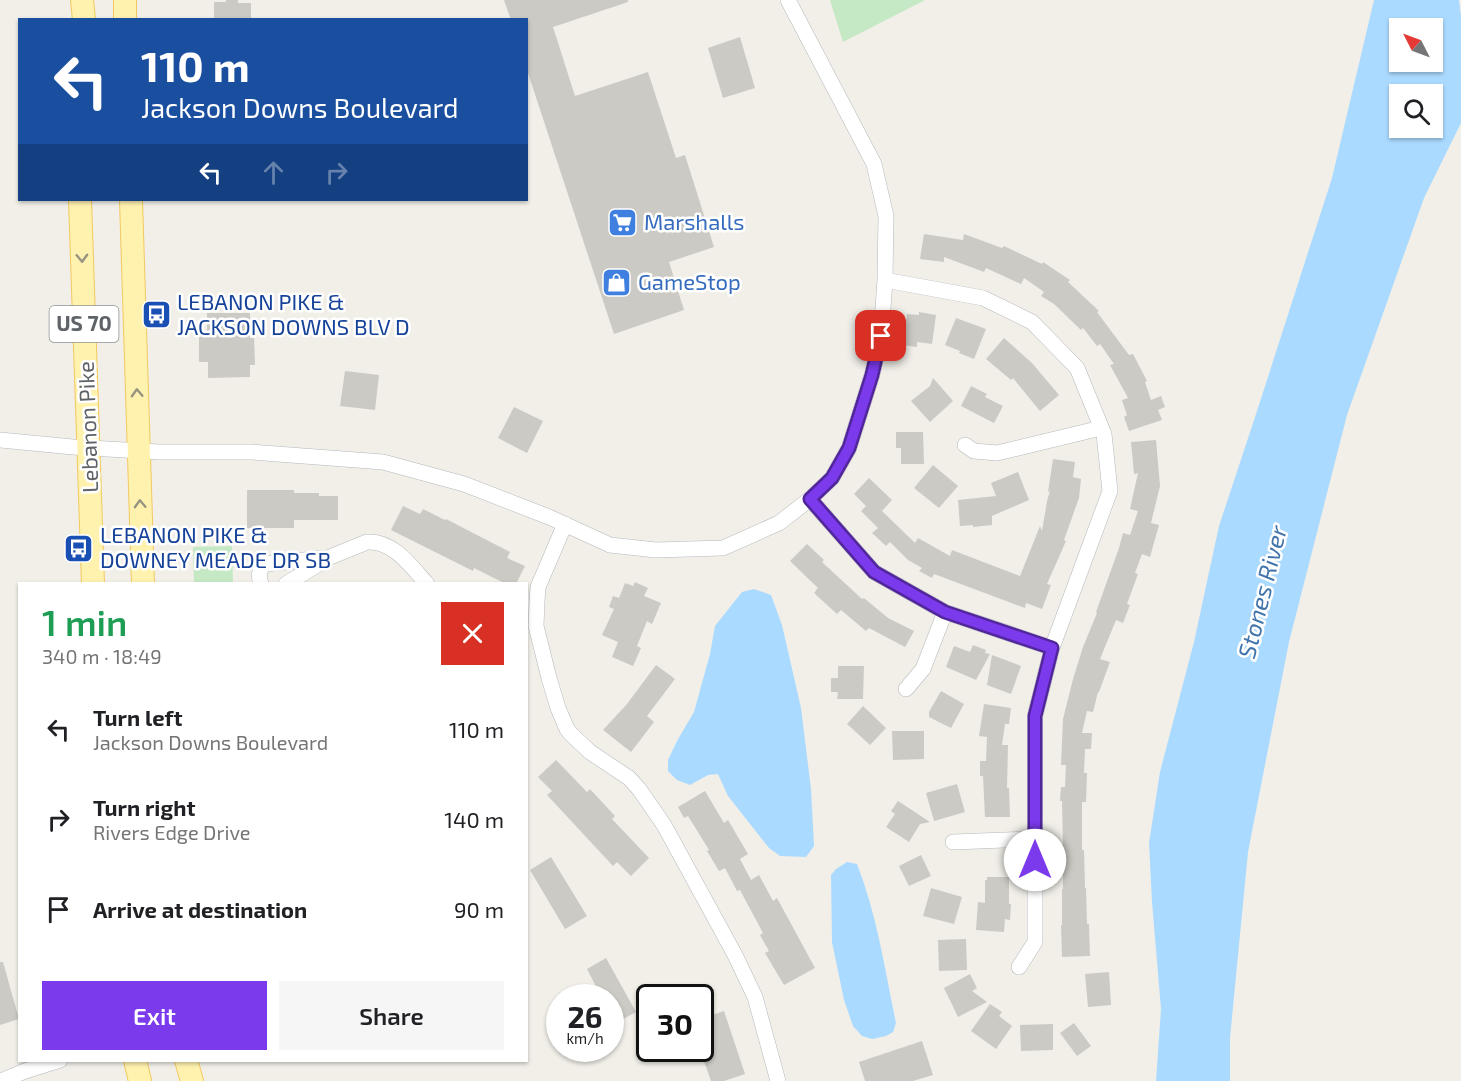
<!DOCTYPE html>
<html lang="en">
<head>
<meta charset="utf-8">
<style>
  :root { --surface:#fff; --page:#f6f6f6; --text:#202124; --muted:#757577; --accent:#7c3aed }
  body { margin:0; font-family:"Exo 2",sans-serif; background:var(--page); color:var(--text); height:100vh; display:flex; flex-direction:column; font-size:22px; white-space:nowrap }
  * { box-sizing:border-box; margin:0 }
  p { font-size:20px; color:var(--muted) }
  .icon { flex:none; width:33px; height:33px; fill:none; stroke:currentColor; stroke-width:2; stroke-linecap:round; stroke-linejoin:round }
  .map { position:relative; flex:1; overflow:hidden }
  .panel { position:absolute; left:18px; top:582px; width:510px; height:480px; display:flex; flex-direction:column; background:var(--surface); border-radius:0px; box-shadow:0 2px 4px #0004 }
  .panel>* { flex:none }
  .guide { position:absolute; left:18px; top:18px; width:510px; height:183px; border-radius:0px; box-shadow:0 2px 4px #0004; background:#1a4fa0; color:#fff; overflow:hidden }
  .needle { width:39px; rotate:312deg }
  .tools { position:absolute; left:1389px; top:18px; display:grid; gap:12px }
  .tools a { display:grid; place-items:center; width:54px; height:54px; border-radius:0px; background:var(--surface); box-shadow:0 2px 4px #0004; font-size:30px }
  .speed { position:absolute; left:546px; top:984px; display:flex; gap:12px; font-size:30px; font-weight:700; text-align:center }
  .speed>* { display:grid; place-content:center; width:78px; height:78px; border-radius:50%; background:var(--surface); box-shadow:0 2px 4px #0004; line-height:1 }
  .speed small { font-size:15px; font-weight:400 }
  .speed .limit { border:3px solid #111; border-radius:9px; background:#fff; color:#111 }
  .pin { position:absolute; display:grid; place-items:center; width:51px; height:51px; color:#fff; margin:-26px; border-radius:12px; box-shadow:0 3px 9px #0006 }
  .me { position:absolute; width:66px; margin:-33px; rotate:0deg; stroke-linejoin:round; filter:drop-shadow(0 0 4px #0008) }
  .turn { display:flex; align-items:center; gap:21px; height:126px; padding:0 24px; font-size:27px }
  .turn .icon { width:78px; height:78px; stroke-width:2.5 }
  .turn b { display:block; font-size:42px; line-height:51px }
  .lanes { display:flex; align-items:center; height:57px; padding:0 24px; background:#0003; justify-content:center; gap:30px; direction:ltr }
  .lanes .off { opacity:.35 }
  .round { display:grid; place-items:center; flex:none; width:63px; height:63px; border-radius:0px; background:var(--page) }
  .headline { display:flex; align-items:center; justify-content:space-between; height:102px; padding:0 24px }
  h1 { font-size:36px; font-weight:600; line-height:45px; color:#1e9e55 }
  .button { display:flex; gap:12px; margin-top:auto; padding:12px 24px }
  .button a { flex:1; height:69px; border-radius:0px; background:var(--accent); color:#fff; font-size:24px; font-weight:600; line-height:69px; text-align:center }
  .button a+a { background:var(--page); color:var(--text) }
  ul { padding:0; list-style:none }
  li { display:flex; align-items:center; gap:18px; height:90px; padding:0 24px }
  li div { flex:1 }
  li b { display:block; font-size:22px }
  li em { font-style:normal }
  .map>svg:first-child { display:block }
  .green { fill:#c5e8c5 }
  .water { fill:#aadaff; fill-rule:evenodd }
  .building { fill:#cccac5 }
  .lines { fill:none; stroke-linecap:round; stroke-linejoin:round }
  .minor-casing { stroke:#b5b8bc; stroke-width:16 }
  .primary-casing { stroke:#f2c960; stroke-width:24 }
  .minor { stroke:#fff; stroke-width:15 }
  .primary { stroke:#fff2af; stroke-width:22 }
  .oneway { stroke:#979581 }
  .route-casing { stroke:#51269a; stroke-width:15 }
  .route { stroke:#7c3aed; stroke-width:10 }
  .labels { text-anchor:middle; stroke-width:5; stroke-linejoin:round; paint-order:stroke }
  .shield { fill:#fff; stroke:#8f9295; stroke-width:1.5 }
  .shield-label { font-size:21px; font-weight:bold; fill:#5f6368 }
  .shop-label { font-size:22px; fill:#366cbe; stroke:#fff; text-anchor:start }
  .transit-label { font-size:22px; fill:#164399; stroke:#fff; text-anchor:start }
  .street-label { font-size:22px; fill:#5f6368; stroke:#fff }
  .water-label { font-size:24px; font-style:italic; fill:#4174aa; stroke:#fff }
</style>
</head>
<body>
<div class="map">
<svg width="1461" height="1081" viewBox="0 0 1461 1081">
  <rect width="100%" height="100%" fill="#f1efe8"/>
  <path class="green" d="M830,0H925L843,42Z
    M232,546L233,583H194L193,547Z"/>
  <path class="water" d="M1374,0H1459L1461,16V123L1424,198L1347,415L1289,642L1248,852L1230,1038V1081H1156L1161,1009L1152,902L1149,843L1160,772L1194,642L1219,526L1257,411L1332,178ZM1400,28H1432V62H1400ZM1400,94H1432V128H1400Z
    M754,589L771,595L782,625L801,708L811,789L814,846L806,857L780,856L769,848L728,796L718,774L708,775L690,785L677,780L668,771V760L677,741L694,712L710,654L715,626L742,592Z
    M847,862L857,864C877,915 885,970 896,1023L893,1032L886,1036L872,1039L862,1036L853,1026L844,1000L832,942L831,875L836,869Z"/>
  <path class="building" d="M226,0H238V3H251V20H214V2H226Z
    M504,0H628V2L553,27L575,96L648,72L676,158L685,155L714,247L669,262L684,310L614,334L526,67V20H511Z
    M740,37L755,88L723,98L708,48Z
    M924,234L963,240L964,234L1002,248L1004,246L1042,264L1043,262L1070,280L1068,282L1099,311L1097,312L1129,355L1133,354L1147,381L1145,382L1151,400L1161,396L1165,407L1158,410L1162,420L1129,431L1124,417L1127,415L1122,400L1128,398L1110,365L1114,364L1100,344L1097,346L1083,328L1081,330L1054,304L1041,296L1044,292L1024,278L1021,284L986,268L984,272L944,257V262L920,259Z
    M919,312L936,315L932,344L917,342V347L903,345L907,314L919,315Z
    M207,313H250V338H254L255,365H250V377L208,378V362H199V334L207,333Z
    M956,318L986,329L974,359L959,353L960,351L945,345Z
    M1004,338L1032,363L1059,395L1040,411L1013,378L1011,380L986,359Z
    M345,371L379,375L375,410L340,406Z
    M933,378L953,401L930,422L911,401L930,386Z
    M971,386L987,394L985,397L1003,406L994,423L961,406Z
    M514,407L543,421L527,453L498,438Z
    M896,432H923L924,464H901V448H896Z
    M1156,440L1160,486L1151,523L1159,525L1150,557L1142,554L1135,573L1138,574L1127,604L1130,605L1123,623L1116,620L1100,659L1110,662L1099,692H1098L1093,712L1087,711L1082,733H1092L1091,749H1085L1084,773H1087L1086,802H1082V850H1084L1085,888H1086L1087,924H1089L1090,956L1062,957L1061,925H1062V889H1063V850L1062,801H1060L1061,787H1065L1066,765H1061L1063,719L1073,679L1083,647L1097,613L1096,612L1119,548L1123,533L1130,535L1138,511L1130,509L1138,473L1134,474L1131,442Z
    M1053,459L1075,462L1073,477L1081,479L1079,498L1064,540L1066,541L1047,584L1051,585L1042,609L1026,603L1025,608L934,574L932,578L919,571L922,568L908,560L890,542L886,546L872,533L878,528L861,511L866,506L854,494L869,478L892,500L882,511L915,543L918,538L950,556L952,550L1020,576L1040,526L1042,531L1047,501L1050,491L1048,492Z
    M933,465L958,486L939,508L914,488Z
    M1018,472L1029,500L992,516V525L973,527V525L960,526L958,500L996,496L991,483Z
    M247,490H294V493H319V496H338V520H294V528H247Z
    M403,506L420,514L423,509L445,520L446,519L510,552L507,558L525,566L516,584H506L474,568L473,571L391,530Z
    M807,544L824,560L822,562L862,599L864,598L888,618L914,631L905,647L869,628L866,631L841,610L837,614L814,593L818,588L790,561Z
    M635,582L648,588L644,596L661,603L652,624L647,621L637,646L641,648L633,666L612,657L618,642L602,635L614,609L609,607L613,596L619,598L625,583L633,586Z
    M973,645L986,650L985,653L990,654L976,680L946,667L954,646L970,652Z
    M992,655L1021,666L1011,694L987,685Z
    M656,665L675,679L647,716L654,722L631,752L603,730L627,704Z
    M838,666H864L863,699H837L838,692H831V678H838Z
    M941,691L964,704L951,728L929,717V712Z
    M984,704L1011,708L1009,724H1005L1002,745H1008L1007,788H1009L1010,817H985L983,776H980V761H986L987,737L979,736Z
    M863,706L886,728L870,745L847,724Z
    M892,731H924V759L893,760Z
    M556,760L587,792L590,789L615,816L612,819L649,858L631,876L617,862L613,866L547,795L552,791L538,777Z
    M957,784L965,812L934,821L926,793Z
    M705,791L724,823L728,820L748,854L740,859L751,880L759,875L773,901L777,898L815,968L784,985L765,953L769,951L760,935L763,933L740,890L737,891L725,868L719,871L707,851L709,850L688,816L684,818L678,807Z
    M898,801L930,822L920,824L909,842L886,827L895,814L891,811Z
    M921,855L931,876L909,886L899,866Z
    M551,857L587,916L565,929L530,870Z
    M987,877H1009V904H1011L1010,920L1005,919L1004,932L976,930L978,902L985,903V880H987Z
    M931,888L962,897L954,924L923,916Z
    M966,939L967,970L939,971L938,940Z
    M606,958L636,1012L616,1023L610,1013V998H602L587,969Z
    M0,962H3L19,1019L0,1025Z
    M1109,972L1111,1005L1088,1007L1085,974Z
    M970,974L977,988L972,991L987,1002L958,1017L944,988Z
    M990,1004L1002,1012L999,1016L1012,1026L996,1049L971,1031Z
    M724,1011L745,1074L724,1081H711L700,1050V1019Z
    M1074,1023L1091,1046L1077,1056L1060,1033Z
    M1053,1024V1050L1021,1051L1020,1025Z
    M922,1041L933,1075L913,1081H865L859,1062Z"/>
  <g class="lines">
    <defs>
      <path id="minor" d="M885,280L983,298L1032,322L1077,368L1104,434L1110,491L1052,648L1035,716V942L1019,967
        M0,440L73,447L159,452H252L383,462L464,484L549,517L610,545L656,550L723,548L779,523L810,499L832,478L849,448L872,375L881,336L885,280L886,216L874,164L788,0
        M965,445L974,451L997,453L1101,428
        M810,499L874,572L945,612L1052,648
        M565,524L538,587L537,601L536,626L549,678L558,708L567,729L571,734L590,752L629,778L639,789L664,825L735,955L755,997L778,1081
        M261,584C258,575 259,570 265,564L324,558
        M286,584L330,557L367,542C393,540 411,566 427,584
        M906,689L923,669L945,612
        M953,842L1034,839
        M1,1081L25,1071L60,1060"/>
      <path id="primary" d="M82,0L84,20
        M125,0V20
        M80,200L93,584
        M131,200L143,584
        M135,1060L140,1081
        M186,1060L192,1081"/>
    </defs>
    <use href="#minor" class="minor-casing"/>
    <use href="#primary" class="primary-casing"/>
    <use href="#minor" class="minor"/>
    <use href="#primary" class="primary"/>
  </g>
  <defs><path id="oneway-chevron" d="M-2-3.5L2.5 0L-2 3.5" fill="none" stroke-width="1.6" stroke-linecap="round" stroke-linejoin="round" transform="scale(1.5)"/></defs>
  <g class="oneway">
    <use href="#oneway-chevron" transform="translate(82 258) rotate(88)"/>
    <use href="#oneway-chevron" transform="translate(137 393) rotate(-92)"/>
    <use href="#oneway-chevron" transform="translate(140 504) rotate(-92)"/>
  </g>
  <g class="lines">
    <defs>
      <path id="route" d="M881,336L872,375L849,448L832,478L810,499L874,572L945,612L1052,648L1035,716V860"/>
    </defs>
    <use href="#route" class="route-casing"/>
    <use href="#route" class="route"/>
  </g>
  <defs>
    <symbol id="supermarket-square" viewBox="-11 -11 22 22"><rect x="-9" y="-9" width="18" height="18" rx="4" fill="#3f7fe0" stroke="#fff"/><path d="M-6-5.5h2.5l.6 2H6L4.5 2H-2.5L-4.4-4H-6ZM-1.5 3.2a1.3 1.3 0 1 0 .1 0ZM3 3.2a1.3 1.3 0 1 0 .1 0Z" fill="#fff"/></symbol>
    <symbol id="shop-square" viewBox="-11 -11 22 22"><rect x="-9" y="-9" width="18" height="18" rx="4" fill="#3f7fe0" stroke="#fff"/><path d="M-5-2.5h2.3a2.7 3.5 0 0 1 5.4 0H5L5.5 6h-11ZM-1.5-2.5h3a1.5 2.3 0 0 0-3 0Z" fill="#fff"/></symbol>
    <symbol id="bus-square" viewBox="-11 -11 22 22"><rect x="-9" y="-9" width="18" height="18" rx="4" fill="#1a4fb4" stroke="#fff"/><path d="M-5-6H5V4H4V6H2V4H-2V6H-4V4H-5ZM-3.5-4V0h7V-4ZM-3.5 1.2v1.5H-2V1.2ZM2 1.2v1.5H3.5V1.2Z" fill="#fff"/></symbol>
  </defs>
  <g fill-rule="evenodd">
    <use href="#supermarket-square" x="606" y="206" width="33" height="33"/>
    <use href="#shop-square" x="600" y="266" width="33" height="33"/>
    <use href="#bus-square" x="140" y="298" width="33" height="33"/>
    <use href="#bus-square" x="62" y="532" width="33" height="33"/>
  </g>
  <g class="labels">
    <rect class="shield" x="49.5" y="306" width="69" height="36" rx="4.5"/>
    <g class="shield-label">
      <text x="84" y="331">US 70</text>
    </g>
    <g class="shop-label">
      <text x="644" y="230">Marshalls</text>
      <text x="638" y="290">GameStop</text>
    </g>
    <g class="transit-label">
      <text x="177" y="310">LEBANON PIKE &amp;<tspan x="177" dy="25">JACKSON DOWNS BLV D</tspan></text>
      <text x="100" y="543">LEBANON PIKE &amp;<tspan x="100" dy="25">DOWNEY MEADE DR SB</tspan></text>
    </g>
    <g class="street-label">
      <text transform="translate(88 427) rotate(-92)" y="8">Lebanon Pike</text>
    </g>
    <g class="water-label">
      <text transform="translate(1263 592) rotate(-76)" y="8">Stones River</text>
    </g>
  </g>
</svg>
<div class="tools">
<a><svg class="needle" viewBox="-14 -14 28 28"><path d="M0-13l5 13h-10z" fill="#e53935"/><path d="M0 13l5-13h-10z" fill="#757577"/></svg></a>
<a><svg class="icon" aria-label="search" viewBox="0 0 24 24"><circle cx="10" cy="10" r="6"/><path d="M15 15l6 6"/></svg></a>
</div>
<div class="speed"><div>26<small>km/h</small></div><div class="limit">30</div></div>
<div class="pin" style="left:881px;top:336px;background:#d93025"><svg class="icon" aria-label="arrive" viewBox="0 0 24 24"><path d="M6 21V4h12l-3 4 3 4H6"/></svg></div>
<svg class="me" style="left:1035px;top:860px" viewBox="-20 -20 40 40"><circle r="19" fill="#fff"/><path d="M0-13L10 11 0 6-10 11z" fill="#7c3aed"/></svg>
<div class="guide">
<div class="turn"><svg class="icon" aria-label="left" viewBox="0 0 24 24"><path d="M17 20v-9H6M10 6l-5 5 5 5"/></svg><div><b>110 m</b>Jackson Downs Boulevard</div></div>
<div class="lanes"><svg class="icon" aria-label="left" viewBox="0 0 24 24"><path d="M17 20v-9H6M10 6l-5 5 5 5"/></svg><svg class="icon off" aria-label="ahead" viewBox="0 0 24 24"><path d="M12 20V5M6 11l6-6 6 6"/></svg><svg class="icon off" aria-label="right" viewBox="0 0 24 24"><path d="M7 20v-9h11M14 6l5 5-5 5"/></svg></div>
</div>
<section class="panel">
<div class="headline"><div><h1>1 min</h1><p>340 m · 18:49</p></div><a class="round" style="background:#d93025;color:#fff"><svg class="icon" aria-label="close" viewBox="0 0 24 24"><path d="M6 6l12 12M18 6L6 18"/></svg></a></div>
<ul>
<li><svg class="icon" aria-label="left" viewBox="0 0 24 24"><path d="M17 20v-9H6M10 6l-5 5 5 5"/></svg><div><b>Turn left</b><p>Jackson Downs Boulevard</p></div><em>110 m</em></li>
<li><svg class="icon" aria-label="right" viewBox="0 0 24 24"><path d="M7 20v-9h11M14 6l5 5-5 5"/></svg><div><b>Turn right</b><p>Rivers Edge Drive</p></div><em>140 m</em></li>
<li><svg class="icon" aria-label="arrive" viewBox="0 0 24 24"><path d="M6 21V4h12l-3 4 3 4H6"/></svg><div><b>Arrive at destination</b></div><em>90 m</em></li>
</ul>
<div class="button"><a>Exit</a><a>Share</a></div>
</section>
</div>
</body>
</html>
